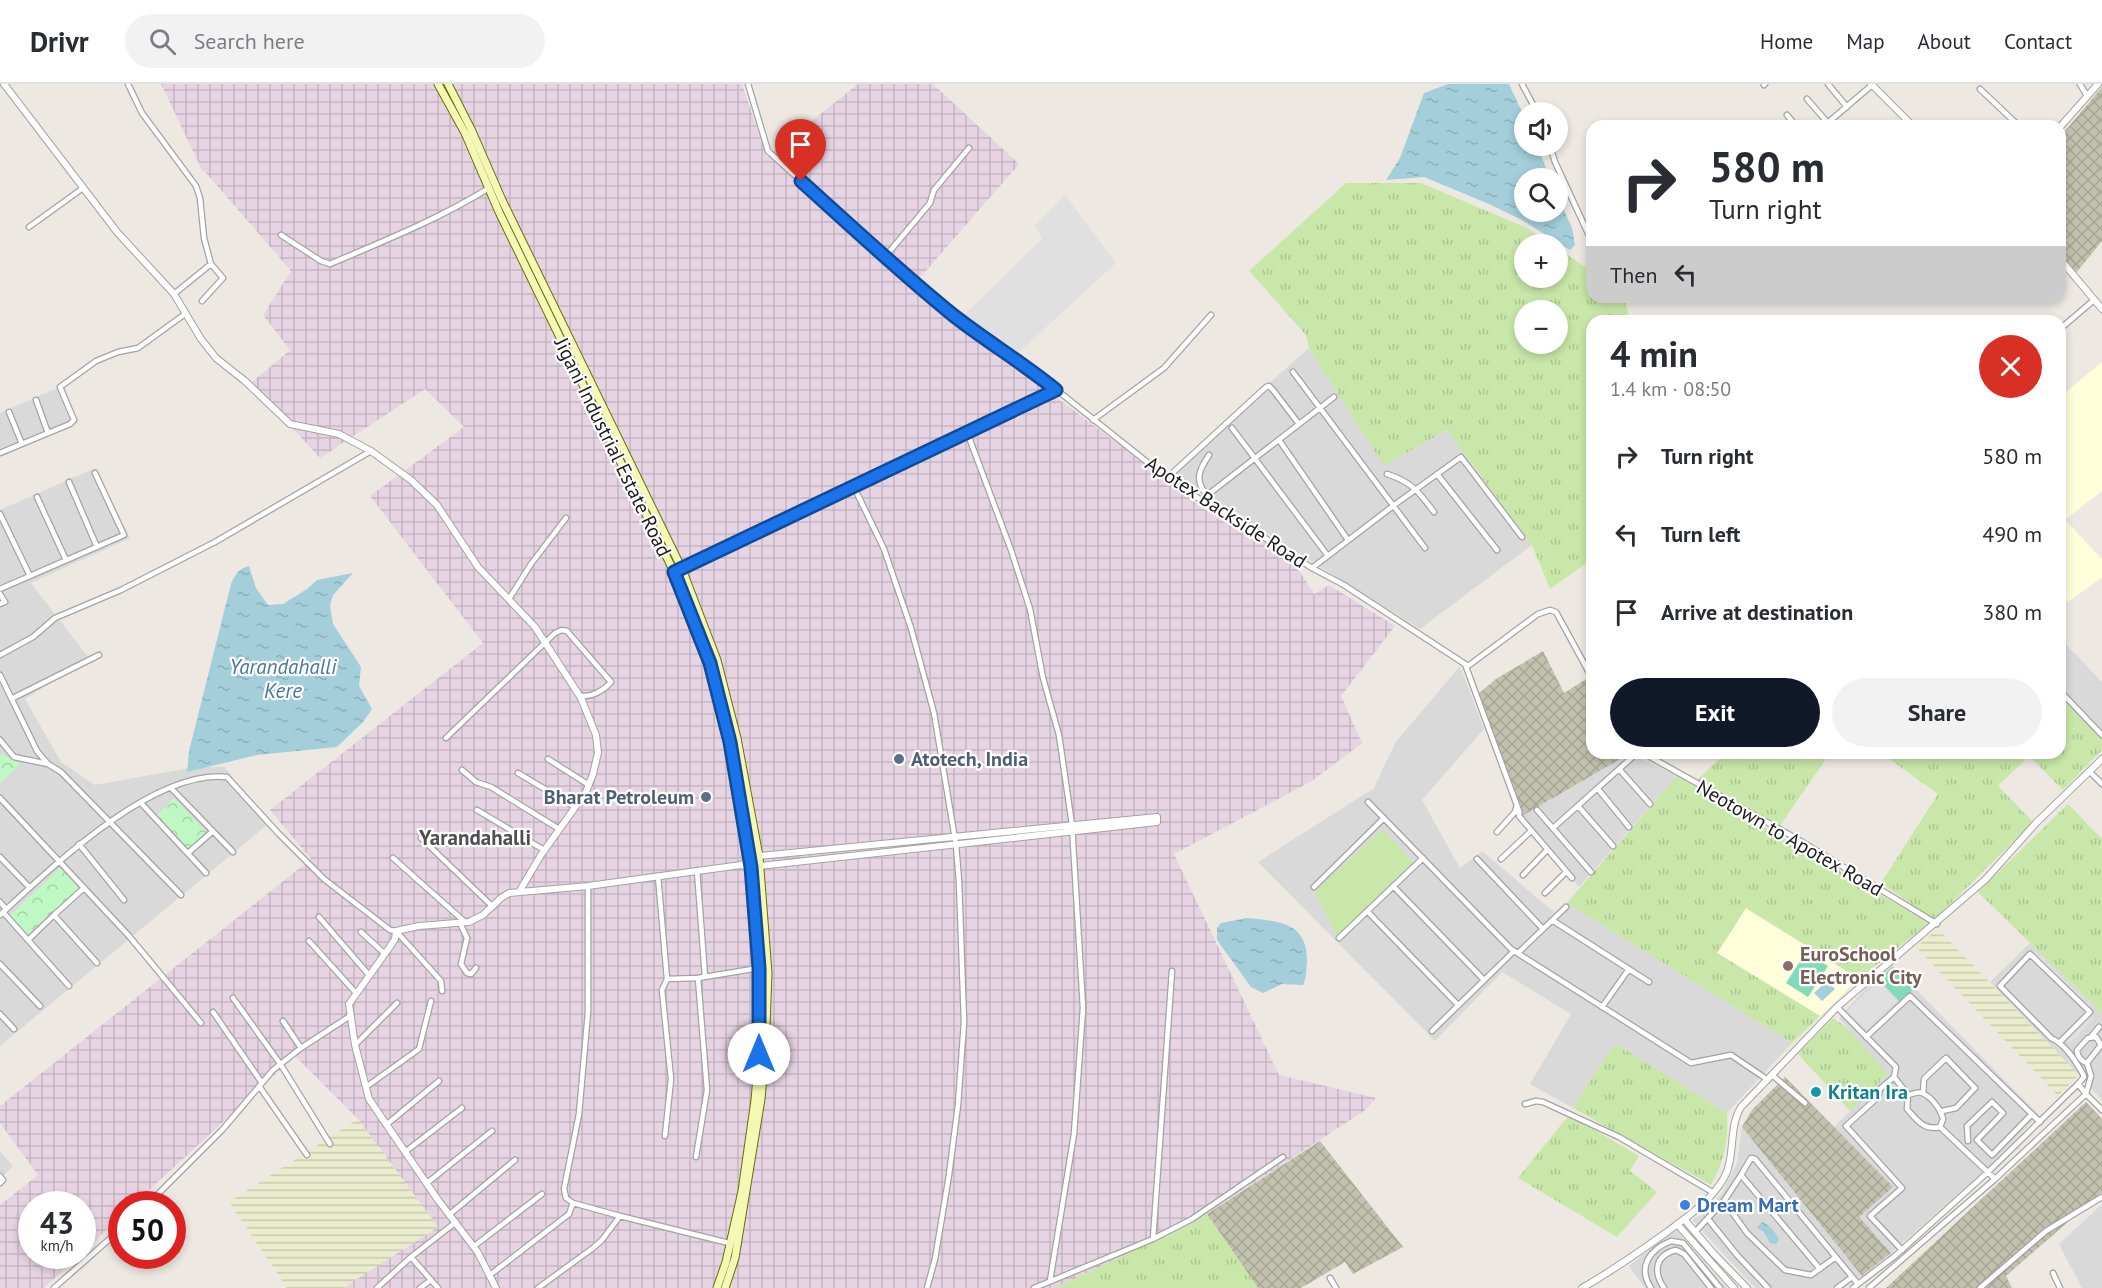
<!DOCTYPE html>
<html lang="en">
<head>
<meta charset="utf-8">
<style>
  :root { --surface:#fff; --page:#f2f2f3; --text:#2b2b33; --muted:#7c7c81; --line:#e1e1e2; --accent:#111827 }
  body { margin:0; font-family:"PT Sans",sans-serif; background:var(--page); color:var(--text); height:100vh; display:flex; flex-direction:column; font-size:22px; white-space:nowrap }
  * { box-sizing:border-box; margin:0 }
  p { font-size:20px; color:var(--muted) }
  .icon { flex:none; width:33px; height:33px; fill:none; stroke:currentColor; stroke-width:2; stroke-linecap:round; stroke-linejoin:round }
  .map { position:relative; flex:1; overflow:hidden }
  .details { position:absolute; left:1586px; top:231px; width:480px; height:444px; display:flex; flex-direction:column; background:var(--surface); border-radius:18px; box-shadow:0 3px 9px #0003 }
  .details>* { flex:none }
  .guide { position:absolute; left:1586px; top:36px; width:480px; height:183px; border-radius:18px; box-shadow:0 3px 9px #0003; background:#fff; color:var(--text); overflow:hidden }
  .tools { position:absolute; left:1514px; top:18px; display:grid; gap:12px }
  .tools a { display:grid; place-items:center; width:54px; height:54px; border-radius:50%; background:var(--surface); box-shadow:0 3px 9px #0003; font-size:30px }
  .speed { position:absolute; left:18px; top:1107px; display:flex; gap:12px; font-size:30px; font-weight:700; text-align:center }
  .speed>* { display:grid; place-content:center; width:78px; height:78px; border-radius:50%; background:var(--surface); box-shadow:0 3px 9px #0003; line-height:1 }
  .speed small { font-size:15px; font-weight:400 }
  .speed .limit { border:9px solid #d22; background:#fff; color:#111 }
  .pin { position:absolute; display:grid; place-items:center; width:51px; height:51px; color:#fff; margin:-62px -26px; border-radius:50% 50% 50% 0; rotate:-45deg; box-shadow:0 0 6px #0007 }
  .pin .icon { rotate:45deg }
  .me { position:absolute; width:66px; margin:-33px; rotate:0deg; stroke-linejoin:round; filter:drop-shadow(0 0 4px #0008) }
  .turn { display:flex; align-items:center; gap:21px; height:126px; padding:0 24px; font-size:27px }
  .turn .icon { width:78px; height:78px; stroke-width:2.5 }
  .turn b { display:block; font-size:42px; line-height:51px }
  .then { display:flex; align-items:center; height:57px; padding:0 24px; background:#0003; gap:12px; font-size:22px }
  .round { display:grid; place-items:center; flex:none; width:63px; height:63px; border-radius:32px; background:var(--page) }
  .head { display:flex; align-items:center; justify-content:space-between; height:102px; padding:0 24px }
  h1 { font-size:36px; font-weight:600; line-height:45px }
  .button { display:flex; gap:12px; margin-top:auto; padding:12px 24px }
  .button a { flex:1; height:69px; border-radius:36px; background:var(--accent); color:#fff; font-size:24px; font-weight:600; line-height:69px; text-align:center }
  .button a+a { background:var(--page); color:var(--text) }
  ul { padding:0; list-style:none }
  li { display:flex; align-items:center; gap:18px; height:78px; padding:0 24px }
  li div { flex:1 }
  li b { display:block; font-size:22px }
  li em { font-style:normal }
  header { display:flex; align-items:center; gap:36px; box-sizing:border-box; height:84px; padding:0 30px; background:var(--surface); border-bottom:2px solid var(--line) }
  header strong { font-size:28px }
  nav { display:flex; gap:33px; margin-inline-start:auto; font-size:21px }
  .search { width:420px; height:54px; background:var(--page); display:flex; align-items:center; gap:15px; box-sizing:border-box; padding:0 21px; border-radius:33px; color:var(--muted); font-size:22px }
  .map>svg:first-child { display:block }
  .residential { fill:#dad9d9 }
  .industrial { fill:url(#industrial-grid) }
  .education { fill:#fefeda }
  .construction { fill:url(#construction-cross-hatch) }
  .farmland { fill:url(#farmland-rules) }
  .grass { fill:url(#grass-tufts); fill-rule:evenodd }
  .park { fill:url(#park-crowns) }
  .garden { fill:#c8e7a8 }
  .pitch { fill:#81dbb7 }
  .parking { fill:#e0e0e0 }
  .water { fill:url(#water-ripples) }
  .lines { fill:none; stroke-linecap:round; stroke-linejoin:round }
  .minor-casing { stroke:#a3a3a3; stroke-width:7 }
  .tertiary-casing { stroke:#a3a3a3; stroke-width:8 }
  .secondary-casing { stroke:#656f07; stroke-width:9 }
  .minor { stroke:#fff; stroke-width:4.5 }
  .tertiary { stroke:#fff; stroke-width:6 }
  .secondary { stroke:#f5f8b5; stroke-width:7 }
  .route-casing { stroke:#114b97; stroke-width:15 }
  .route { stroke:#1a73e8; stroke-width:10 }
  .service-dot { fill:#5c6f8a; stroke:#fff; stroke-width:2 }
  .education-dot { fill:#8d6e63; stroke:#fff; stroke-width:2 }
  .culture-dot { fill:#0f9aa8; stroke:#fff; stroke-width:2 }
  .shop-dot { fill:#3f7fe0; stroke:#fff; stroke-width:2 }
  .labels { text-anchor:middle; stroke-width:4.5; stroke-linejoin:round; paint-order:stroke }
  .street-label { font-size:20px; fill:#1c1c1c; stroke:#fff }
  .service-label { font-size:20px; font-weight:bold; fill:#4e5e75; stroke:#fff; text-anchor:start }
  .education-label { font-size:20px; font-weight:bold; fill:#785e54; stroke:#fff; text-anchor:start }
  .culture-label { font-size:20px; font-weight:bold; fill:#0d838f; stroke:#fff; text-anchor:start }
  .shop-label { font-size:20px; font-weight:bold; fill:#366cbe; stroke:#fff; text-anchor:start }
  .water-label { font-size:21px; font-style:italic; fill:#4876a1; stroke:#fff }
  .neighbourhood-label { font-size:21px; font-weight:bold; fill:#4f4f4f; stroke:#fff }
</style>
</head>
<body>
<header>
<strong>Drivr</strong>
<div class="search"><svg class="icon" aria-label="search" viewBox="0 0 24 24"><circle cx="10" cy="10" r="6"/><path d="M15 15l6 6"/></svg>Search here</div>
<nav><a>Home</a><a>Map</a><a>About</a><a>Contact</a></nav>
</header>
<div class="map">
<svg width="2102" height="1204" viewBox="0 0 2102 1204">
  <defs>
    <pattern id="industrial-grid" width="8" height="8" patternUnits="userSpaceOnUse" patternTransform="scale(1.5)"><rect width="8" height="8" fill="#e6d4e3"/><path d="M0 4h8M4 0v8" fill="none" stroke="#c5b5c2"/></pattern>
    <pattern id="construction-cross-hatch" width="8" height="8" patternUnits="userSpaceOnUse" patternTransform="scale(1.5)"><rect width="8" height="8" fill="#c1c1ae"/><path d="M0 0l8 8M0 8l8-8" fill="none" stroke="#a5a595"/></pattern>
    <pattern id="farmland-rules" width="6" height="5" patternUnits="userSpaceOnUse" patternTransform="scale(1.5)"><rect width="6" height="5" fill="#eaeccd"/><path d="M0 2.5h6" fill="none" stroke="#c8caaf"/></pattern>
    <pattern id="grass-tufts" width="24" height="20" patternUnits="userSpaceOnUse" patternTransform="scale(1.5)"><rect width="24" height="20" fill="#c8e7a8"/><path d="M3 7l-1-3M5 7V3M7 7l1-3M15 17l-1-3M17 17v-4M19 17l1-3" fill="none" stroke="#abc690"/></pattern>
    <pattern id="park-crowns" width="20" height="18" patternUnits="userSpaceOnUse" patternTransform="scale(1.5)"><rect width="20" height="18" fill="#bef8c2"/><path d="M2 6a3 3 0 1 1 6 0M12 15a3 3 0 1 1 6 0" fill="none" stroke="#a3d4a6"/></pattern>
    <pattern id="water-ripples" width="26" height="14" patternUnits="userSpaceOnUse" patternTransform="scale(1.5)"><rect width="26" height="14" fill="#a3ceda"/><path d="M2 4q2-2 4 0t4 0M15 11q2-2 4 0t4 0" fill="none" stroke="#8cb0ba"/></pattern>
  </defs>
  <rect width="100%" height="100%" fill="#ede9e2"/>
  <path class="residential" d="M1309,264L1384,382L1447,346L1532,461L1420,545L1169,388Z
    M64,301L78,339L0,373V329Z
    M95,384L130,454L31,499L89,574L25,615L61,678L95,701L195,683H225L267,741L0,962V426Z
    M2060,554L2102,598V654L2060,611Z
    M1460,582L1484,645L1422,716L1460,784L1482,767L1555,829L1567,819L1792,959L1727,1029L1615,959L1573,1024L1530,1000L1571,930L1502,888L1435,957L1258,778L1374,704L1395,659Z
    M1631,669L1677,692L1579,803L1522,732Z
    M2030,859L2102,929V1016L1990,898Z
    M1892,881L2039,1031L1982,1089L1891,1169L1858,1133L1893,1103L1834,1043L1887,990L1839,934L1865,905Z
    M1742,1043L1862,1192L1845,1204H1755L1692,1136L1704,1129L1722,1109L1737,1079Z
    M0,1067L13,1082L0,1095Z
    M2102,1120V1204H2082L2059,1160Z
    M1675,1145L1727,1204H1645L1629,1182Z"/>
  <path class="industrial" d="M161,0H742L767,73L858,0H933L1019,80L911,204L1203,424L1223,437L1290,472L1314,510L1329,501L1395,542L1341,612L1362,659L1312,697L1174,770L1279,991L1376,1014L1364,1027L1191,1140L1055,1204H343L438,1143L358,1035L295,972L134,1120H122L121,1132L83,1168L82,1120H32V1172H79L44,1204H0V1121L38,1091L0,1039V1022L311,775L270,726L483,559L370,412L464,343L425,305L320,374L251,299L290,266L263,231L291,187L207,90L202,86Z"/>
  <path class="education" d="M2102,278V407L2065,436L2102,475V494L2060,523V313Z
    M1746,824L1859,895L1820,932L1717,869Z"/>
  <path class="construction" d="M2102,3V157L2076,189L2060,169V53Z
    M1543,567L1564,609L1586,595L1591,604L1592,669L1629,670L1522,732L1519,718L1478,610L1496,595Z
    M1785,993L1893,1103L1859,1133L1891,1169L1862,1192L1742,1043L1752,1026Z
    M2086,1018L2102,1035V1108L2006,1192L2012,1204H1886Z
    M1320,1057L1403,1163L1353,1190L1345,1178L1301,1204H1258L1207,1130Z"/>
  <path class="farmland" d="M1938,845L2079,991L2058,1012L1916,863Z
    M358,1035L438,1143L343,1204H287L229,1118Z"/>
  <path class="grass" d="M1346,99H1421L1527,144L1552,160H1524V194H1557V164L1591,187L1592,213H1625L1629,237H1592L1591,476L1550,505L1532,461L1447,346L1384,382L1309,264L1306,251L1249,187ZM1557,226V260H1524V226Z
    M2068,620L2102,654V666L2063,706L2029,672L1998,702L2033,738L1934,836L1881,799L1938,710L1881,669H2060V627Z
    M1726,669H1830L1779,743L1697,696Z
    M1677,692L1929,839L1859,895L1746,824L1717,869L1820,932L1792,959L1567,819Z
    M2068,720L2102,755V929L1978,808Z
    M1833,934L1847,944L1888,990L1850,1027L1798,970Z
    M1615,959L1727,1029C1729,1055 1724,1078 1711,1101L1573,1024Z
    M1569,1031L1639,1072L1630,1087L1657,1108L1617,1153L1518,1094Z
    M1207,1130L1258,1204H1055L1191,1140Z"/>
  <path class="park" d="M2,670L20,680L0,699V671Z
    M174,714L206,748L188,765L156,732Z
    M60,784L78,804L28,851L10,831Z"/>
  <path class="garden" d="M1382,745L1414,779L1337,853L1315,808Z"/>
  <path class="pitch" d="M1806,868L1828,882L1808,913L1786,899Z
    M1892,883L1913,906L1900,918L1879,896Z"/>
  <path class="parking" d="M1065,111L1116,179L1017,270L963,232L1042,155L1035,142Z
    M2035,867L2091,921L2088,924L2032,870Z
    M1878,897L1897,917L1866,946L1847,927Z
    M2090,932L2093,935L2070,959L2067,956Z"/>
  <path class="water" d="M1448,0H1509L1524,32V62H1537L1550,94H1524V128H1557V111L1572,144L1575,161L1570,166L1522,136L1489,120L1424,93L1386,96L1400,74L1424,9Z
    M249,482L256,504L268,521L283,520L307,505L317,496L353,489L333,511L330,521L333,540L361,583L359,602L372,625L363,638L337,663L257,671L187,688L189,667L231,500C235,491 238,485 249,482Z
    M1247,834C1278,837 1308,838 1307,878C1306,886 1307,893 1303,901L1282,900L1263,909L1251,903L1217,856V844L1221,839Z
    M1827,897L1835,905L1822,917L1814,909Z
    M1762,1138C1770,1141 1775,1148 1779,1155L1776,1160L1770,1159L1764,1148L1757,1144Z"/>
  <g class="lines">
    <defs>
      <path id="minor" d="M128,0L142,29L196,102L200,114L204,154L211,180L174,210
        M748,0L768,67L885,173L954,232L1033,287L1167,394L1201,416L1210,419L1312,484L1344,501L1468,582L1538,530L1550,526L1556,528L1592,594
        M1522,0L1537,28
        M1828,0L1847,23
        M2080,0L2087,12
        M1764,1L1765,0
        M1980,5L2019,42
        M1807,15L1828,39
        M1787,31L1796,42
        M1824,42L1872,1
        M1550,62L1555,78L1592,158
        M29,143L83,104
        M281,151L321,177L330,180C384,157 439,135 489,104
        M885,173L930,119L934,106L969,64
        M202,217L223,194L211,180
        M2060,245L2094,216
        M1293,288L1425,464
        M36,316L48,349
        M9,328L22,360
        M1093,336L1164,284L1211,231
        M1232,344L1328,472
        M967,348L1011,466L1030,525L1043,594L1059,651L1072,741L1083,924L1074,1050L1050,1197
        M1279,356L1348,456
        M0,369L70,340L74,336L60,303L96,277L118,268L138,264L185,230
        M1387,390C1412,398 1419,408 1434,428
        M1437,390L1497,466
        M1167,394L1266,303L1269,302L1273,306L1299,340
        M69,398L97,463
        M854,403L884,465L911,544L934,629L956,761L959,797L964,938L958,1021L949,1091L935,1175L927,1204
        M1207,411C1194,397 1199,386 1209,371
        M37,413L66,476
        M1201,416L1334,313
        M0,430L30,492
        M1312,484L1397,419L1461,373L1522,453
        M679,486L1056,306
        M0,505L124,451L95,389
        M0,510L5,518L0,520
        M509,515L531,480L566,434
        M0,571L33,553L55,534L121,506L215,458L371,367
        M1465,580L1519,727V732L1572,794
        M0,591L37,667L48,680L61,688L181,811
        M2060,607L2102,651
        M13,614L99,571
        M446,654L555,549L562,546L567,547L611,598C604,606 590,615 579,611
        M0,656L14,673L48,680
        M1643,669L1799,756L1937,840
        M548,675L589,701
        M1619,685L1650,720
        M462,686L476,698L491,703L559,745
        M2090,688L2102,700
        M518,689L575,723
        M171,704L233,768
        M1598,705L1629,743
        M0,714L129,852L201,939
        M1368,718L1511,865L1691,979L1731,971L1768,996
        M141,719L206,789
        M1578,722L1613,762
        M477,726L544,766
        M1537,726L1591,788
        M1553,744L1637,669
        M1497,748L1515,728L1517,721
        M421,754L493,823
        M79,760L124,816
        M188,769L213,747
        M0,773L29,803
        M393,774L465,838
        M1477,775L1543,845
        M1501,775L1531,747
        M697,786L705,893
        M1523,791L1547,766
        M658,792L667,895L662,906L671,995L665,1052
        M588,802V928L579,1030L564,1105L566,1114L573,1119L620,1132L729,1159
        M1393,802L1484,896
        M1314,803L1384,734
        M1545,809L1566,788
        M0,818L6,825
        M1367,827L1458,921
        M3,828L69,902
        M0,831C51,784 153,685 227,693L278,749L324,795L390,846L396,847L441,897L442,907
        M54,831L84,804
        M319,833L369,891
        M1552,836L1649,898
        M460,839L467,854L461,880L467,889L471,890L476,884
        M361,848L385,870
        M1339,854L1423,774
        M28,856L54,831L97,879
        M309,857L356,909
        M1518,869L1566,823
        M0,880L40,922
        M667,895L698,894L759,884
        M233,914L281,981L330,1060
        M1602,923L1629,885
        M1837,923L1896,983L1894,993L1908,1011L1907,1025C1917,1036 1924,1047 1940,1043L1943,1035C1941,1026 1932,1013 1922,1009C1918,1007 1912,1010 1908,1011
        M213,928L262,999
        M0,930L14,945
        M283,937L301,964
        M1432,947L1514,867
        M1866,953L1910,912L2040,1038
        M2091,953L2099,943
        M2096,953L2101,961L2087,979C2082,978 2077,972 2077,966L2088,954Z
        M2060,958L2090,928L2030,870L2000,902L2051,954C2065,960 2075,976 2083,990L2084,993L2078,1000
        M355,961L397,919
        M2087,979L2091,992L2086,1010L2102,1026
        M1772,991L1805,1019
        M1894,993L1880,1005L1878,1013L1846,1042L1902,1104L1870,1132L1902,1166
        M259,1002L307,1071
        M366,1003L419,965L431,917
        M1923,1009L1924,995L1946,974L1975,1004L1956,1024L1942,1027
        M1525,1020L1536,1017L1543,1018L1619,1053L1714,1109
        M386,1041L439,997
        M1940,1043L1995,1095
        M1968,1057L1967,1042L1992,1018L2003,1029L1977,1056L1992,1071L2032,1030
        M405,1068L462,1024
        M696,1073L707,1006L698,894
        M1741,1091L1751,1074L1755,1075L1858,1200
        M0,1092L3,1096L0,1099
        M427,1099L492,1047
        M1724,1117L1747,1149L1785,1186L1811,1191L1836,1173
        M148,1120L223,1045L273,986L301,964L350,932
        M450,1130L515,1076
        M1708,1135L1737,1171L1768,1204
        M1695,1148L1724,1117L1741,1091L1820,1185
        M1153,1155L1172,887
        M473,1163L542,1110
        M411,1173L438,1204
        M2053,1189L2060,1204
        M490,1191L569,1130L573,1119
        M1330,1194L1336,1204
        M54,1204L122,1144
        M377,1204L411,1173L456,1138
        M420,1204L431,1196
        M538,1204L593,1164L602,1156L620,1132
        M1034,1204L1153,1155L1192,1135L1283,1073
        M1651,1204C1637,1183 1650,1165 1671,1157L1683,1159L1720,1204
        M1664,1204C1653,1188 1655,1171 1676,1166L1684,1170L1711,1204
        M1837,1204L1852,1193
        M1853,1204L1896,1171L1988,1088L2078,1000L2086,1010L1995,1095L1869,1204
        M1980,1204L2046,1147L2102,1113"/>
      <path id="tertiary" d="M4,0L117,148L174,210L201,255L216,274L245,297L290,340L339,350L371,367L411,396L437,421L478,483L535,543L581,614L596,651L598,669L593,690L586,708L541,771L519,808
        M1871,0L1913,42
        M2060,43L2098,0
        M2060,175L2102,225
        M1157,733V738L751,783L741,781L759,772Z
        M1684,1135L1714,1170L1747,1204
        M1677,1140L1734,1204
        M496,1204L477,1167L438,1116L369,1015L355,961L349,920L389,864L395,855L396,847L419,842L469,838L483,831L501,814L509,809L588,802L741,781
        M1582,1204C1612,1187 1639,1168 1667,1148C1688,1132 1710,1118 1724,1094C1736,1072 1728,1044 1741,1023L1837,923L1985,796L2036,739L2102,675"/>
      <path id="secondary" d="M438,0L465,49L499,128L674,488L710,579L730,658L751,783L759,884V970L755,1016L742,1107L726,1178L717,1204
        M448,0L471,45L502,116L682,485L717,576L737,654L759,772L768,889L765,970L761,1015L735,1174L725,1204"/>
    </defs>
    <use href="#minor" class="minor-casing"/>
    <use href="#tertiary" class="tertiary-casing"/>
    <use href="#secondary" class="secondary-casing"/>
    <use href="#minor" class="minor"/>
    <use href="#tertiary" class="tertiary"/>
    <use href="#secondary" class="secondary"/>
  </g>
  <g class="lines">
    <defs>
      <path id="route" d="M759,970V884L751,783L730,658L710,579L674,488L1056,306C1023,279 986,257 953,231C900,188 851,142 801,97"/>
    </defs>
    <use href="#route" class="route-casing"/>
    <use href="#route" class="route"/>
  </g>
  <g class="service-dot">
    <circle cx="899" cy="675" r="6"/>
    <circle cx="706" cy="713" r="6"/>
  </g>
  <circle class="education-dot" cx="1788" cy="882" r="6"/>
  <circle class="culture-dot" cx="1816" cy="1008" r="6"/>
  <circle class="shop-dot" cx="1685" cy="1121" r="6"/>
  <g class="labels">
    <g class="street-label">
      <text transform="translate(613 363) rotate(64)" y="7">Jigani Industrial Estate Road</text>
      <text transform="translate(1226 428) rotate(33)" y="7">Apotex Backside Road</text>
      <text transform="translate(1790 754) rotate(30)" y="7">Neotown to Apotex Road</text>
    </g>
    <g class="service-label">
      <text x="911" y="682">Atotech, India</text>
      <text x="694" y="720" text-anchor="end">Bharat Petroleum</text>
    </g>
    <g class="education-label">
      <text x="1800" y="877">EuroSchool<tspan x="1800" dy="23">Electronic City</tspan></text>
    </g>
    <g class="culture-label">
      <text x="1828" y="1015">Kritan Ira</text>
    </g>
    <g class="shop-label">
      <text x="1697" y="1128">Dream Mart</text>
    </g>
    <g class="water-label">
      <text x="283" y="590">Yarandahalli<tspan x="283" dy="24">Kere</tspan></text>
    </g>
    <g class="neighbourhood-label">
      <text x="475" y="761">Yarandahalli</text>
    </g>
  </g>
</svg>
<div class="tools">
<a><svg class="icon" aria-label="sound" viewBox="0 0 24 24"><path d="M4 9h4l5-4v14l-5-4H4zM17 9q2 3 0 6"/></svg></a>
<a><svg class="icon" aria-label="search" viewBox="0 0 24 24"><circle cx="10" cy="10" r="6"/><path d="M15 15l6 6"/></svg></a>
<a>+</a>
<a>−</a>
</div>
<div class="speed"><div>43<small>km/h</small></div><div class="limit">50</div></div>
<div class="pin" style="left:801px;top:97px;background:#d93025"><svg class="icon" aria-label="arrive" viewBox="0 0 24 24"><path d="M6 21V4h12l-3 4 3 4H6"/></svg></div>
<svg class="me" style="left:759px;top:970px" viewBox="-20 -20 40 40"><circle r="19" fill="#fff"/><path d="M0-13L10 11 0 6-10 11z" fill="#1a73e8"/></svg>
<div class="guide">
<div class="turn"><svg class="icon" aria-label="right" viewBox="0 0 24 24"><path d="M7 20v-9h11M14 6l5 5-5 5"/></svg><div><b>580 m</b>Turn right</div></div>
<div class="then">Then<svg class="icon" aria-label="left" viewBox="0 0 24 24"><path d="M17 20v-9H6M10 6l-5 5 5 5"/></svg></div>
</div>
<section class="details">
<div class="head"><div><h1>4 min</h1><p>1.4 km · 08:50</p></div><a class="round" style="background:#d93025;color:#fff"><svg class="icon" aria-label="close" viewBox="0 0 24 24"><path d="M6 6l12 12M18 6L6 18"/></svg></a></div>
<ul>
<li><svg class="icon" aria-label="right" viewBox="0 0 24 24"><path d="M7 20v-9h11M14 6l5 5-5 5"/></svg><div><b>Turn right</b></div><em>580 m</em></li>
<li><svg class="icon" aria-label="left" viewBox="0 0 24 24"><path d="M17 20v-9H6M10 6l-5 5 5 5"/></svg><div><b>Turn left</b></div><em>490 m</em></li>
<li><svg class="icon" aria-label="arrive" viewBox="0 0 24 24"><path d="M6 21V4h12l-3 4 3 4H6"/></svg><div><b>Arrive at destination</b></div><em>380 m</em></li>
</ul>
<div class="button"><a>Exit</a><a>Share</a></div>
</section>
</div>
</body>
</html>
